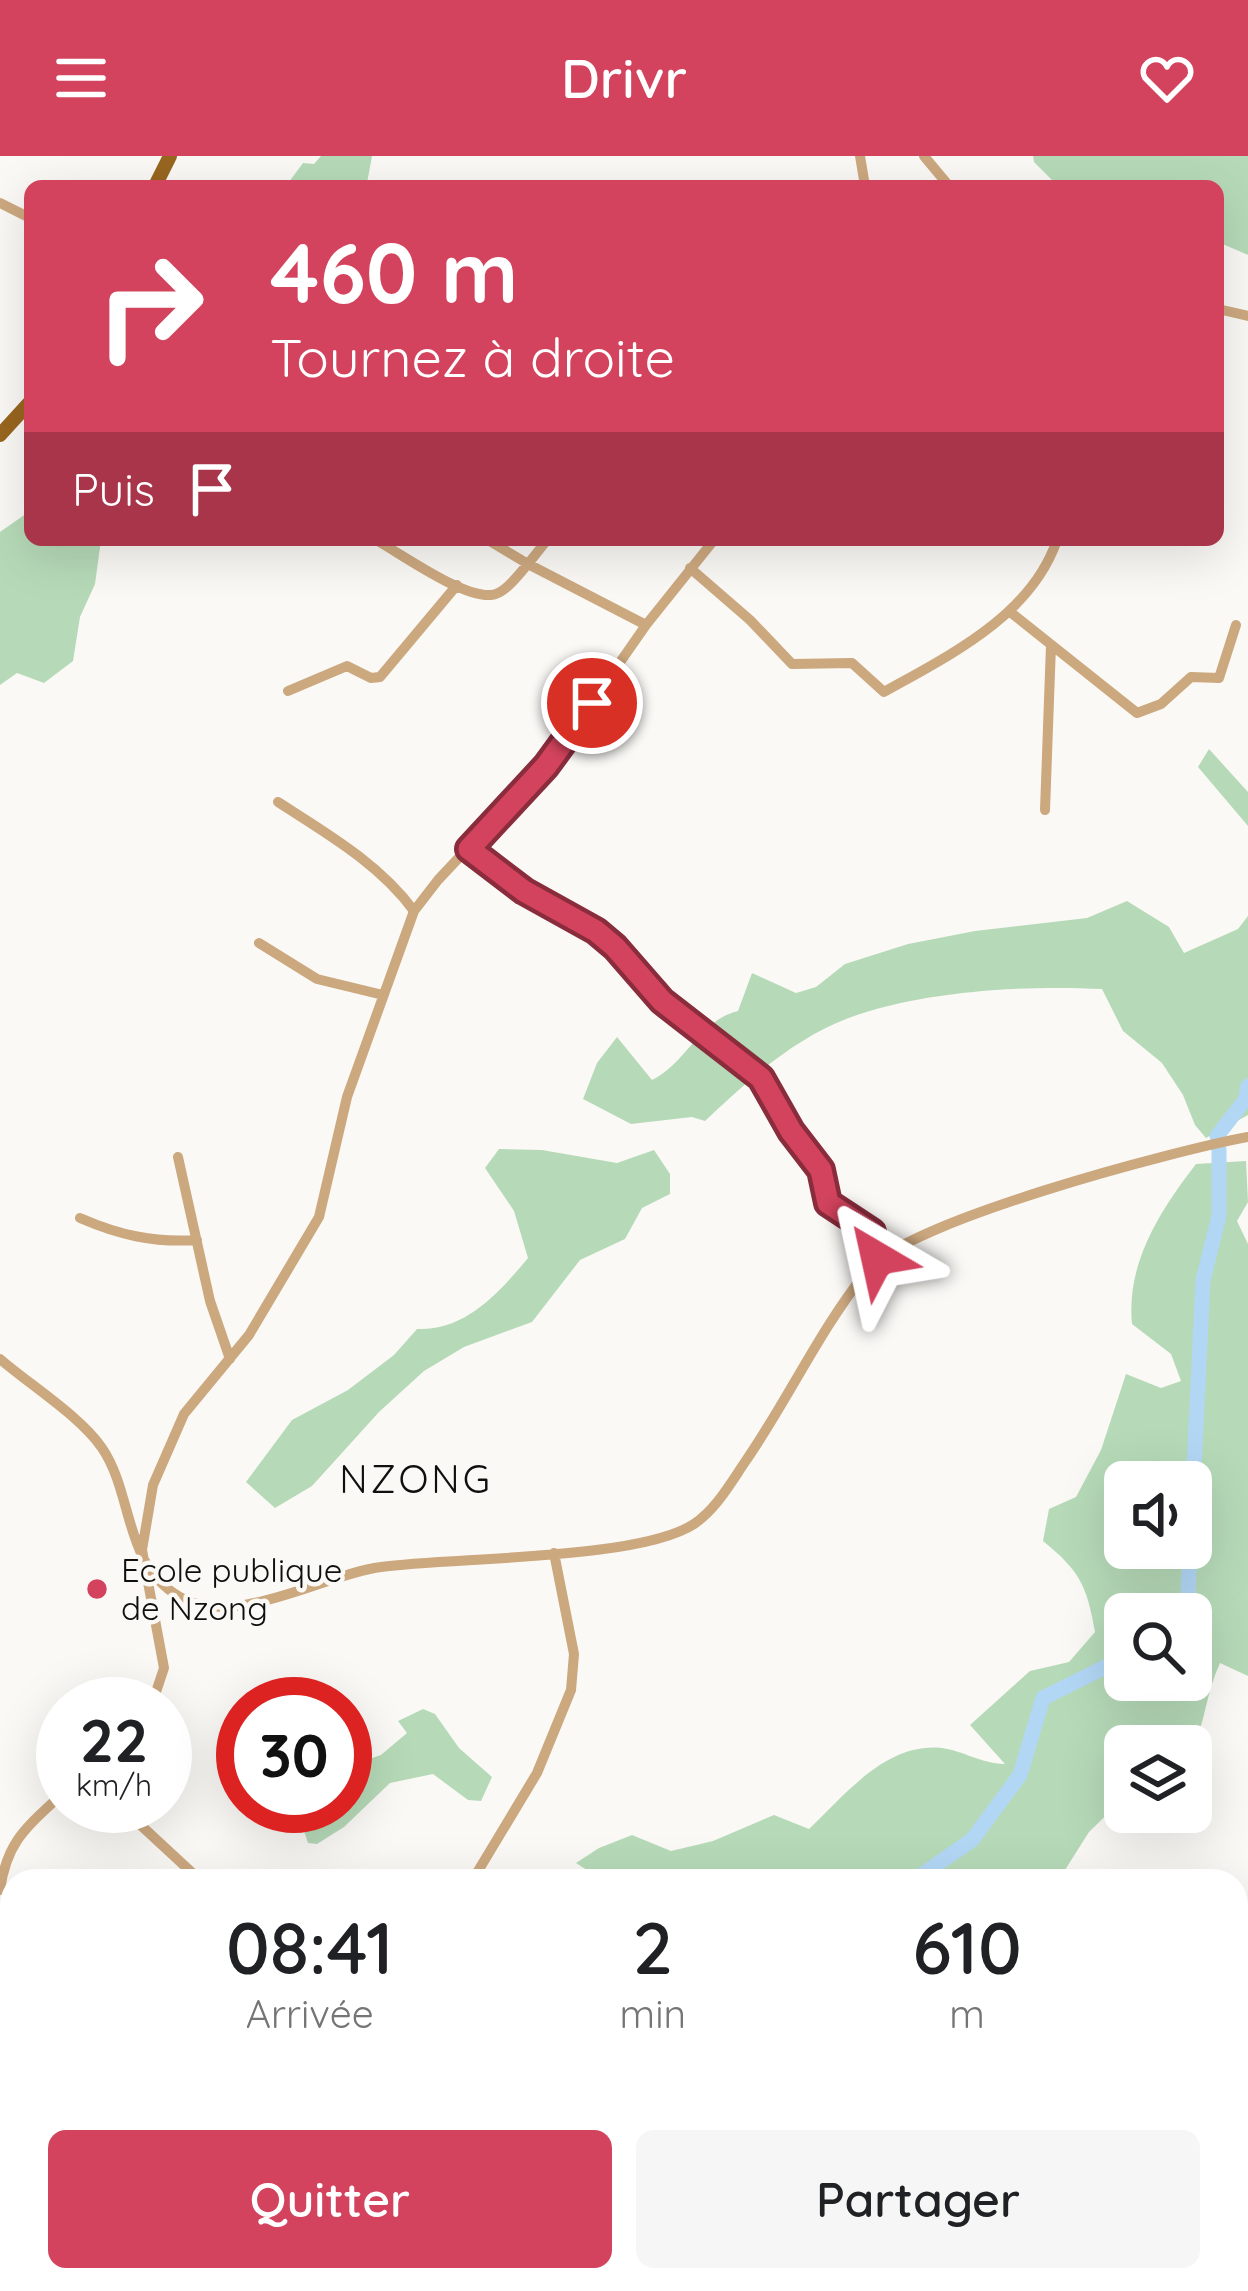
<!DOCTYPE html>
<html lang="fr">
<head>
<meta charset="utf-8">
<style>
  :root { --surface:#fff; --page:#f6f6f6; --text:#202124; --muted:#757577; --accent:#d3435d }
  body { margin:0; font-family:Quicksand,sans-serif; background:var(--page); color:var(--text); height:100vh; display:flex; flex-direction:column; font-size:45px; white-space:nowrap }
  * { box-sizing:border-box; margin:0 }
  p { font-size:39px; color:var(--muted) }
  .icon { flex:none; width:66px; height:66px; fill:none; stroke:currentColor; stroke-width:2; stroke-linecap:round; stroke-linejoin:round }
  .map { position:relative; flex:1; overflow:hidden }
  .sheet { position:absolute; left:0px; top:1713px; width:1248px; height:423px; display:flex; flex-direction:column; background:var(--surface); border-radius:36px 36px 0 0; box-shadow:0 12px 48px #0002 }
  .sheet>* { flex:none }
  .banner { position:absolute; left:24px; top:24px; width:1200px; height:366px; border-radius:18px; box-shadow:0 12px 48px #0002; background:#d3435d; color:#fff; overflow:hidden }
  .fabs { position:absolute; left:1104px; top:1305px; display:grid; gap:24px }
  .fabs a { display:grid; place-items:center; width:108px; height:108px; border-radius:18px; background:var(--surface); box-shadow:0 12px 48px #0002; font-size:60px }
  .speed { position:absolute; left:36px; top:1521px; display:flex; gap:24px; font-size:60px; font-weight:700; text-align:center }
  .speed>* { display:grid; place-content:center; width:156px; height:156px; border-radius:50%; background:var(--surface); box-shadow:0 12px 48px #0002; line-height:1 }
  .speed small { font-size:30px; font-weight:400 }
  .speed .limit { border:18px solid #d22; background:#fff; color:#111 }
  .pin { position:absolute; display:grid; place-items:center; width:102px; height:102px; color:#fff; margin:-51px; border:6px solid #fff; border-radius:50%; box-shadow:0 3px 12px #0007 }
  .me { position:absolute; width:132px; margin:-66px; rotate:324deg; stroke-linejoin:round; filter:drop-shadow(0 0 9px #0008) }
  .turn { display:flex; align-items:center; gap:42px; height:252px; padding:0 48px; font-size:54px }
  .turn .icon { width:156px; height:156px; stroke-width:2.5 }
  .turn b { display:block; font-size:84px; line-height:102px }
  .then { display:flex; align-items:center; height:114px; padding:0 48px; background:#0003; gap:24px; font-size:45px }
  .eta { display:flex; justify-content:space-evenly; align-items:center; height:204px; text-align:center }
  .eta b { font-size:72px; font-weight:600; line-height:84px }
  .button { display:flex; gap:24px; margin-top:auto; padding:24px 48px }
  .button a { flex:1; height:138px; border-radius:18px; background:var(--accent); color:#fff; font-size:48px; font-weight:600; line-height:138px; text-align:center }
  .button a+a { background:var(--page); color:var(--text) }
  header { display:flex; justify-content:space-between; align-items:center; height:156px; padding:0 48px; background:var(--accent); color:#fff; font-size:54px; font-weight:600 }
  .map>svg:first-child { display:block }
  .green { fill:#b6dab8; fill-rule:evenodd }
  .lines { fill:none; stroke-linecap:round; stroke-linejoin:round }
  .river { stroke:#b2d7f5; stroke-width:15 }
  .minor { stroke:#cca87f; stroke-width:10 }
  .major { stroke:#98661f; stroke-width:14 }
  .route-casing { stroke:#892c3c; stroke-width:30 }
  .route { stroke:#d3435d; stroke-width:21 }
  .poi-dot { fill:#d3435d; stroke:#fbf9f6; stroke-width:4.5 }
  .labels { text-anchor:middle; stroke-width:9; stroke-linejoin:round; paint-order:stroke }
  .poi-label { font-size:33px; fill:#0f0f0e; stroke:#fbf9f6; text-anchor:start }
  .quarter-label { font-size:39px; letter-spacing:3px; fill:#0f0f0e; stroke:#fbf9f6 }
</style>
</head>
<body>
<header><svg class="icon" aria-label="menu" viewBox="0 0 24 24"><path d="M4 6h16M4 12h16M4 18h16"/></svg>Drivr<svg class="icon" aria-label="heart" viewBox="0 0 24 24"><path d="M12 20l-8-8c-3-5 5-10 8-4 3-6 11-1 8 4z"/></svg></header>
<div class="map">
<svg width="1248" height="2135" viewBox="0 0 1248 2135">
  <rect width="100%" height="100%" fill="#fbf9f6"/>
  <path class="green" d="M321,0H372L367,27L286,30L303,7L314,8Z
    M1033,0H1248V99L1218,86V30H1058L1034,6Z
    M30,355V384H101L95,428L80,461L73,505L44,527L17,517L0,529V376Z
    M1209,593L1248,636V670L1198,611Z
    M1127,745L1169,771L1184,797L1238,773L1248,760V959L1206,982L1195,969L1183,939L1162,907L1123,875L1102,833C1025,829 919,835 846,863C792,884 746,926 705,965L692,961L631,968L583,943L597,907L617,881L652,924C687,907 698,865 738,855L752,817L796,837L816,831L845,808L908,788L975,775L1087,762Z
    M499,993L542,994L617,1007L654,994L670,1018V1038L642,1052L625,1083L580,1104L532,1166L464,1191L424,1215L379,1256L312,1330L275,1352L246,1326L292,1264L348,1234L394,1199L417,1173C465,1175 499,1137 528,1102L514,1055L485,1012Z
    M1246,1005L1248,1046L1237,1065L1248,1088V1520L1220,1507C1206,1537 1205,1568 1191,1598V1590H1125V1641L1089,1676L1058,1725H604L576,1707L599,1692L632,1679L671,1695L713,1685L774,1659L809,1673C845,1639 886,1586 942,1592C964,1595 979,1607 1005,1608L970,1569L1030,1515L1069,1506L1095,1476C1087,1430 1080,1415 1043,1385L1049,1353L1076,1341L1101,1294L1126,1218L1161,1232L1181,1225L1171,1198L1132,1168C1126,1107 1160,1055 1196,1008ZM1125,1326H1191V1392H1125ZM1125,1458H1191V1524H1125Z
    M423,1553L435,1558L459,1592L492,1621L481,1645L468,1644L433,1618L390,1627L344,1671L317,1688L308,1687L299,1660L303,1650H345V1611L381,1599L407,1577L398,1565Z"/>
  <g class="lines">
    <path class="river" d="M1217,980L1245,944L1248,930
      M1187,1458L1203,1124L1219,1060V993
      M913,1725L972,1684L1020,1619L1043,1542L1125,1501
      M515,2124V2135"/>
    <path class="minor" d="M860,0L865,30
      M924,0L949,30
      M0,47L30,62
      M1218,153L1248,160
      M376,384C403,399 461,441 491,439C505,438 519,418 528,408L646,469
      M488,384L528,408L547,384
      M690,412L750,464L792,508L852,507L884,536C950,499 1031,460 1057,384
      M1009,455L1137,557L1161,548L1191,521L1219,522L1236,469
      M288,535L347,510L371,522L380,521L457,429
      M278,646C326,677 380,708 414,755
      M1045,654L1051,489
      M469,693L524,735L596,775L615,791L662,845L761,922L791,975L821,1014L828,1047L872,1076L877,1103
      M259,787L317,823L383,839
      M178,1001L210,1145L230,1203
      M80,1062C119,1079 154,1087 197,1084
      M0,1203C30,1229 80,1260 102,1292C134,1339 123,1409 180,1441C236,1473 324,1418 381,1411C455,1401 639,1404 694,1368C716,1353 730,1328 745,1306C788,1244 820,1173 867,1115C906,1065 1177,994 1248,981
      M152,1548L164,1512L142,1394L153,1329L184,1258L249,1179L319,1061L347,941L414,755L438,724L556,598L646,469L714,384
      M120,1650L201,1725
      M472,1725L537,1617L571,1534L574,1498L554,1397
      M0,1734C7,1684 28,1670 63,1637
      M481,2124L485,2135"/>
    <path class="major" d="M155,30L170,0
      M0,279L30,246"/>
  </g>
  <g class="lines">
    <defs>
      <path id="route" d="M592,547L546,610L469,693L524,735L596,775L615,791L662,845L761,922L791,975L821,1014L828,1047L872,1076L877,1102"/>
    </defs>
    <use href="#route" class="route-casing"/>
    <use href="#route" class="route"/>
  </g>
  <circle class="poi-dot" cx="97" cy="1433" r="12"/>
  <g class="labels">
    <g class="poi-label">
      <text x="121" y="1426">Ecole publique<tspan x="121" dy="38">de Nzong</tspan></text>
    </g>
    <g class="quarter-label">
      <text x="416" y="1337">NZONG</text>
    </g>
  </g>
</svg>
<div class="fabs">
<a><svg class="icon" aria-label="sound" viewBox="0 0 24 24"><path d="M4 9h4l5-4v14l-5-4H4zM17 9q2 3 0 6"/></svg></a>
<a><svg class="icon" aria-label="search" viewBox="0 0 24 24"><circle cx="10" cy="10" r="6"/><path d="M15 15l6 6"/></svg></a>
<a><svg class="icon" aria-label="layers" viewBox="0 0 24 24"><path d="M12 4l9 5-9 5-9-5zM3 14l9 5 9-5"/></svg></a>
</div>
<div class="speed"><div>22<small>km/h</small></div><div class="limit">30</div></div>
<div class="pin" style="left:592px;top:547px;background:#d93025"><svg class="icon" aria-label="arrive" viewBox="0 0 24 24"><path d="M6 21V4h12l-3 4 3 4H6"/></svg></div>
<svg class="me" style="left:877px;top:1102px" viewBox="-20 -20 40 40"><path d="M0-17L14 15 0 8-14 15z" fill="#d3435d" stroke="#fff" stroke-width="4"/></svg>
<div class="banner">
<div class="turn"><svg class="icon" aria-label="right" viewBox="0 0 24 24"><path d="M7 20v-9h11M14 6l5 5-5 5"/></svg><div><b>460 m</b>Tournez à droite</div></div>
<div class="then">Puis<svg class="icon" aria-label="arrive" viewBox="0 0 24 24"><path d="M6 21V4h12l-3 4 3 4H6"/></svg></div>
</div>
<section class="sheet">
<div class="eta">
<div><b>08:41</b><p>Arrivée</p></div>
<div><b>2</b><p>min</p></div>
<div><b>610</b><p>m</p></div>
</div>
<div class="button"><a>Quitter</a><a>Partager</a></div>
</section>
</div>
</body>
</html>
